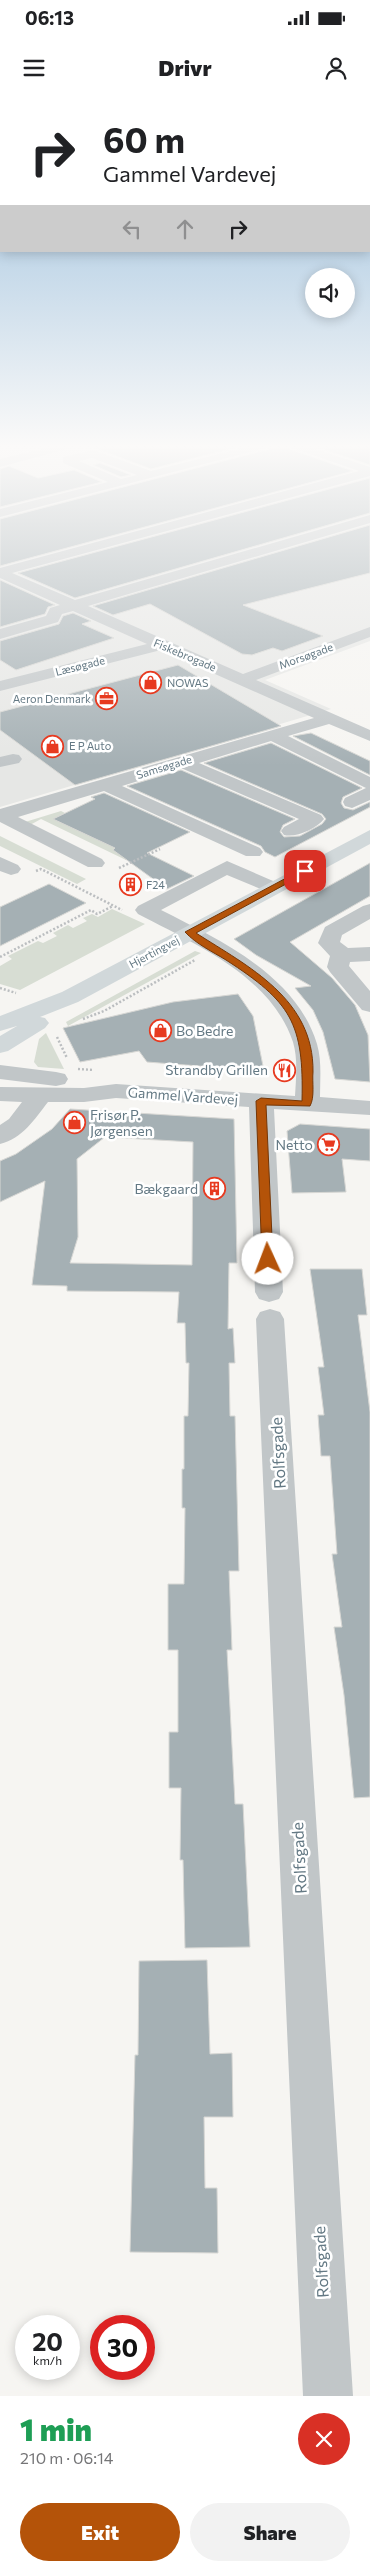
<!DOCTYPE html>
<html lang="en">
<head>
<meta charset="utf-8">
<style>
  :root { --surface:#fff; --page:#f2f2f2; --text:#202124; --muted:#757577; --accent:#b45309 }
  body { margin:0; font-family:Commissioner,sans-serif; background:var(--page); color:var(--text); height:100vh; display:flex; flex-direction:column; font-size:19px; white-space:nowrap }
  * { box-sizing:border-box; margin:0 }
  p { font-size:16px; color:var(--muted) }
  .icon { flex:none; width:28px; height:28px; fill:none; stroke:currentColor; stroke-width:2; stroke-linecap:round; stroke-linejoin:round }
  .map { position:relative; height:2296px; overflow:hidden }
  .panel { display:flex; flex-direction:column; background:var(--surface); flex:1 }
  .panel>* { flex:none }
  .banner { position:absolute; left:0px; top:0px; width:370px; height:152px; box-shadow:0 2px 12px #0003; background:#fff; color:var(--text); overflow:hidden }
  .buttons { position:absolute; left:305px; top:168px; display:grid; gap:10px }
  .buttons a { display:grid; place-items:center; width:50px; height:50px; border-radius:50%; background:var(--surface); box-shadow:0 2px 12px #0003; font-size:25px }
  .speed { position:absolute; left:15px; top:2215px; display:flex; gap:10px; font-size:25px; font-weight:700; text-align:center }
  .speed>* { display:grid; place-content:center; width:65px; height:65px; border-radius:50%; background:var(--surface); box-shadow:0 2px 12px #0003; line-height:1 }
  .speed small { font-size:12px; font-weight:400 }
  .speed .limit { border:8px solid #d22; background:#fff; color:#111 }
  .pin { position:absolute; display:grid; place-items:center; width:42px; height:42px; color:#fff; margin:-21px; border-radius:10px; box-shadow:0 2px 8px #0006 }
  .me { position:absolute; width:55px; margin:-28px; rotate:358deg; stroke-linejoin:round; filter:drop-shadow(0 0 4px #0008) }
  .turn { display:flex; align-items:center; gap:18px; height:105px; padding:0 20px; font-size:22px }
  .turn .icon { width:65px; height:65px; stroke-width:2.5 }
  .turn b { display:block; font-size:35px; line-height:42px }
  .lanes { display:flex; align-items:center; height:48px; padding:0 20px; background:#0003; justify-content:center; gap:25px; direction:ltr }
  .lanes .off { opacity:.35 }
  .round { display:grid; place-items:center; flex:none; width:52px; height:52px; border-radius:26px; background:var(--page) }
  .head { display:flex; align-items:center; justify-content:space-between; height:85px; padding:0 20px }
  h1 { font-size:30px; font-weight:800; line-height:38px; color:#1e9e55 }
  .button { display:flex; gap:10px; margin-top:auto; padding:10px 20px }
  .button a { flex:1; height:58px; border-radius:30px; background:var(--accent); color:#fff; font-size:20px; font-weight:800; line-height:58px; text-align:center }
  .button a+a { background:var(--page); color:var(--text) }
  .status { display:flex; justify-content:space-between; align-items:center; height:35px; padding:0 25px; background:var(--surface); direction:ltr }
  .status svg { height:14px; fill:currentColor }
  header { display:flex; justify-content:space-between; align-items:center; height:65px; padding:0 20px; background:var(--surface); font-size:22px; font-weight:800 }
  .map>svg:first-child { display:block }
  .built { fill:#e6e7e5 }
  .green { fill:#d7ddd3 }
  .building { fill:#a5b0b4; stroke:#d7d7d4; fill-rule:evenodd }
  .lines { fill:none; stroke-linecap:round; stroke-linejoin:round }
  .path { stroke:#bbbec0; stroke-width:2.5; stroke-dasharray:2 2; stroke-linecap:butt }
  .minor { fill:#c1c6c8; fill-rule:evenodd }
  .major { fill:#d1d8da; fill-rule:evenodd }
  .route { fill:#b45309; stroke:#753606 }
  .labels { text-anchor:middle; stroke-width:5; stroke-linejoin:round; paint-order:stroke }
  .far-street-label { font-size:11px; fill:#647984; stroke:#fff }
  .far-poi-label { font-size:11px; fill:#647984; stroke:#fff; text-anchor:start }
  .poi-label { font-size:14px; fill:#647984; stroke:#fff; text-anchor:end }
  .street-label { font-size:14px; fill:#647984; stroke:#fff }
  .near-street-label { font-size:16px; fill:#647984; stroke:#fff }
</style>
</head>
<body>
<div class="status"><b>06:13</b><svg viewBox="0 0 49 12"><path d="M0 12V9h3v3zM5 12V6h3v6zM10 12V3h3v9zM15 12V0h3v12zM26 1h20v11H26zM47 4h2v5h-2z"/></svg></div>
<header><svg class="icon" aria-label="menu" viewBox="0 0 24 24"><path d="M4 6h16M4 12h16M4 18h16"/></svg>Drivr<svg class="icon" aria-label="person" viewBox="0 0 24 24"><circle cx="12" cy="8" r="4"/><path d="M4 21q1-7 8-7t8 7"/></svg></header>
<div class="map">
<svg width="370" height="2296" viewBox="0 0 370 2296">
  <rect width="100%" height="100%" fill="#f6f5f2"/>
  <path class="built" d="M0,344H370V541L265,580L331,609L0,707Z"/>
  <path class="green" d="M61,711L65,713L53,719L135,757L126,760L41,719L30,725L25,722Z
    M0,736L86,779L77,784L0,746Z
    M112,809L145,824L20,890L0,884V866L12,859L8,856L38,841L43,843L57,836L53,833L68,825L73,828L87,821L83,818L92,814L98,817Z
    M195,851L201,853L68,926L66,922Z
    M46,933L64,969L38,967L34,962L39,939Z"/>
  <path class="building" d="M93,344H250L151,369L92,347Z
    M307,344H370V365Z
    M281,346L353,371L0,466V419Z
    M100,363L131,375L121,377L93,365Z
    M9,366L38,378L74,370L102,382L0,407V369Z
    M370,378V413L75,498L18,473Z
    M370,425V473L243,505L323,536L282,551L273,548L252,555L242,554L150,504L113,515L93,506Z
    M0,480L55,505L48,507L45,514L0,527Z
    M73,513L91,521L82,524L114,538L16,570L0,560V541L59,524L63,516Z
    M178,565L281,626L75,685L0,630V612Z
    M311,633L370,661V675L293,636Z
    M271,643L362,688L343,697L341,703L344,708L353,710L370,702V707L275,757L265,752L261,746L127,686L181,670L295,719L283,725L280,732L284,737L300,736L322,724L326,719L322,714L204,663Z
    M104,693L190,732L147,753L194,776L167,789L113,750L115,748L53,719L95,699L91,697Z
    M370,763V796L290,842L332,878L355,905L368,935L370,982L335,979L323,932L313,910L295,888L311,886L256,855L234,839Z
    M49,784L86,803L0,846V807Z
    M238,894L253,916L264,971L147,962L139,951L80,962L63,928L173,902Z
    M70,1009L234,1019L237,1163H229L228,1229L233,1228L235,1263H229L230,1316H235L239,1471H229L232,1550H227L235,1704H243L250,1847L185,1848L183,1760H180L181,1688H169V1632H178V1550H168V1484H184L185,1408H182V1369H184V1316H188L189,1263H186L185,1223H177L179,1192L67,1191V1186L32,1185L45,1081L0,1102V1061L16,1054L52,1029ZM105,1037L193,1042L192,1165L70,1163L78,1137L77,1059Z
    M300,1024L370,1029V1061L342,1059L346,1092L292,1093L287,1031Z
    M310,1169H362L367,1215H358L370,1312V1697L354,1698L344,1595L334,1527H342L332,1454H337L330,1356H321L318,1315H324L318,1267H324Z
    M207,1860L210,1954L232,1953L233,2017H204L205,2088H217L218,2153L130,2152L135,1955H138L139,1861Z"/>
  <g class="lines">
    <path class="path" d="M119,768L160,749
      M36,771L41,769L122,810
      M0,857L91,810L97,814L113,806
      M0,888L16,893
      M83,919L104,911L195,860
      M57,937L67,958
      M78,969L94,970"/>
    <path class="minor" d="M63,344H85L0,367V359Z
      M259,344H281L0,417V409L108,382L63,363V357L93,350L151,371ZM92,358L137,375L121,379L79,361Z
      M281,344H300L370,367V376L12,473L75,500L370,415V423L88,506L243,574L370,527V537L256,580L370,630V641L329,624L288,636L370,677V700L352,708L345,706L343,702L345,698L366,688L271,641L199,663L321,715L324,719C316,729 296,738 284,735L281,731L284,727L299,719L181,668L122,686L260,748L263,752L260,756H246L104,691L18,717L102,759L105,763L102,767H88L0,722V709L314,618L161,550L0,591V581L147,544L73,511L62,514L58,522L0,539V529L46,516L50,508L60,505L0,478V468L359,371Z
      M13,654L19,655L22,659L19,663L0,667V657Z
      M0,757L18,765L21,769L18,773L11,775L0,771Z
      M227,761L280,784L283,788L280,792L273,794L227,775L161,810C220,840 296,875 317,944C322,961 320,980 320,997L370,1001V1015L274,1009L283,1192L279,1199L269,1202L259,1199L255,1192L249,1007L116,998L84,1002H48C34,1020 23,1038 0,1044V1025L9,1019L22,1002L0,1001V987L84,988L116,984L295,996C296,978 298,959 293,942C271,876 195,844 138,814L135,810L138,806Z
      M370,804V819L342,835L340,842L348,848L370,847V861L350,862L349,866L370,891V912L362,910L330,872L327,867L330,856L318,843L325,827L363,806Z
      M0,965L56,972L65,974L68,979L65,984L56,986L0,979Z
      M270,1209L280,1212L284,1219L353,2296H303L256,1219L260,1212Z"/>
    <path class="major" d="M370,730V744L78,902L40,917L45,918L49,923L45,928L8,951L0,953V936L17,926L0,931V916L62,892Z"/>
  </g>
  <linearGradient id="sky" x2="0" y2="1"><stop stop-color="#94bbdb"/><stop offset="0.52" stop-color="#fbfaf9"/><stop offset="1" stop-color="#fbfaf9" stop-opacity="0"/></linearGradient>
  <rect width="370" height="666" fill="url(#sky)"/>
  <path class="route" d="M305,768L309,771L308,772L196,833C249,867 314,899 313,972C312,982 315,997 310,1006L266,1005L273,1159L268,1163L262,1159L256,1001L261,998L302,1001C304,923 291,902 226,860C213,852 196,844 185,832Z"/>
  <defs>
    <symbol id="shop-ring" viewBox="-11 -11 22 22"><circle r="9.5" fill="#fff" stroke="#e73a20" stroke-width="1.5"/><path d="M-5-2.5h2.3a2.7 3.5 0 0 1 5.4 0H5L5.5 6h-11ZM-1.5-2.5h3a1.5 2.3 0 0 0-3 0Z" fill="#e73a20"/></symbol>
    <symbol id="office-ring" viewBox="-11 -11 22 22"><circle r="9.5" fill="#fff" stroke="#e73a20" stroke-width="1.5"/><path d="M-6-3h4V-5.5h4V-3h4V5H-6ZM-1-4.5V-3h2v-1.5ZM-6 0V1H6V0Z" fill="#e73a20"/></symbol>
    <symbol id="building-ring" viewBox="-11 -11 22 22"><circle r="9.5" fill="#fff" stroke="#e73a20" stroke-width="1.5"/><path d="M-4-6H4V6H1V3H-1V6H-4ZM-2.5-4.3h1.7v1.8h-1.7ZM.8-4.3h1.7v1.8H.8ZM-2.5-1h1.7V.8h-1.7ZM.8-1h1.7V.8H.8Z" fill="#e73a20"/></symbol>
    <symbol id="restaurant-ring" viewBox="-11 -11 22 22"><circle r="9.5" fill="#fff" stroke="#e73a20" stroke-width="1.5"/><path d="M-5-6h1v4h1v-4h1v4h1v-4h1v5L-1.5 .5V6h-2V.5L-5-1ZM5-6V6H3V1.5H1.5Q1.5-4 5-6Z" fill="#e73a20"/></symbol>
    <symbol id="supermarket-ring" viewBox="-11 -11 22 22"><circle r="9.5" fill="#fff" stroke="#e73a20" stroke-width="1.5"/><path d="M-6-5.5h2.5l.6 2H6L4.5 2H-2.5L-4.4-4H-6ZM-1.5 3.2a1.3 1.3 0 1 0 .1 0ZM3 3.2a1.3 1.3 0 1 0 .1 0Z" fill="#e73a20"/></symbol>
  </defs>
  <g fill-rule="evenodd">
    <use href="#shop-ring" x="138" y="570" width="25" height="25"/>
    <use href="#office-ring" x="94" y="586" width="25" height="25"/>
    <use href="#shop-ring" x="40" y="634" width="25" height="25"/>
    <use href="#building-ring" x="118" y="772" width="25" height="25"/>
    <use href="#shop-ring" x="148" y="918" width="25" height="25"/>
    <use href="#restaurant-ring" x="272" y="958" width="25" height="25"/>
    <use href="#shop-ring" x="62" y="1010" width="25" height="25"/>
    <use href="#supermarket-ring" x="316" y="1032" width="25" height="25"/>
    <use href="#building-ring" x="202" y="1076" width="25" height="25"/>
  </g>
  <g class="labels">
    <g class="far-street-label">
      <text transform="translate(185 555) rotate(23)" y="4">Fiskebrogade</text>
      <text transform="translate(306 556) rotate(-20)" y="4">Morsøgade</text>
      <text transform="translate(80 566) rotate(-14)" y="4">Læsøgade</text>
      <text transform="translate(164 667) rotate(-17)" y="4">Samsøgade</text>
      <text transform="translate(154 852) rotate(-28)" y="4">Hjertingvej</text>
    </g>
    <g class="far-poi-label">
      <text x="167" y="587">NOWAS</text>
      <text x="91" y="603" text-anchor="end">Aeron Denmark</text>
      <text x="69" y="650">E P Auto</text>
      <text x="146" y="789">F24</text>
    </g>
    <g class="poi-label">
      <text x="176" y="936" text-anchor="start">Bo Bedre</text>
      <text x="268" y="975">Strandby Grillen</text>
      <text x="90" y="1020" text-anchor="start">Frisør P.<tspan x="90" dy="16">Jørgensen</tspan></text>
      <text x="313" y="1050">Netto</text>
      <text x="198" y="1094">Bækgaard</text>
    </g>
    <g class="street-label">
      <text transform="translate(183 996) rotate(4)" y="5">Gammel Vardevej</text>
    </g>
    <g class="near-street-label">
      <text transform="translate(278 1353) rotate(-93)" y="6">Rolfsgade</text>
      <text transform="translate(299 1758) rotate(-93)" y="6">Rolfsgade</text>
      <text transform="translate(321 2162) rotate(-93)" y="6">Rolfsgade</text>
    </g>
  </g>
</svg>
<div class="buttons">
<a><svg class="icon" aria-label="sound" viewBox="0 0 24 24"><path d="M4 9h4l5-4v14l-5-4H4zM17 9q2 3 0 6"/></svg></a>
</div>
<div class="speed"><div>20<small>km/h</small></div><div class="limit">30</div></div>
<div class="pin" style="left:305px;top:771px;background:#d93025"><svg class="icon" aria-label="arrive" viewBox="0 0 24 24"><path d="M6 21V4h12l-3 4 3 4H6"/></svg></div>
<svg class="me" style="left:268px;top:1159px" viewBox="-20 -20 40 40"><circle r="19" fill="#fff"/><path d="M0-13L10 11 0 6-10 11z" fill="#b45309"/></svg>
<div class="banner">
<div class="turn"><svg class="icon" aria-label="right" viewBox="0 0 24 24"><path d="M7 20v-9h11M14 6l5 5-5 5"/></svg><div><b>60 m</b>Gammel Vardevej</div></div>
<div class="lanes"><svg class="icon off" aria-label="left" viewBox="0 0 24 24"><path d="M17 20v-9H6M10 6l-5 5 5 5"/></svg><svg class="icon off" aria-label="ahead" viewBox="0 0 24 24"><path d="M12 20V5M6 11l6-6 6 6"/></svg><svg class="icon" aria-label="right" viewBox="0 0 24 24"><path d="M7 20v-9h11M14 6l5 5-5 5"/></svg></div>
</div>
</div>
<section class="panel">
<div class="head"><div><h1>1 min</h1><p>210 m · 06:14</p></div><a class="round" style="background:#d93025;color:#fff"><svg class="icon" aria-label="close" viewBox="0 0 24 24"><path d="M6 6l12 12M18 6L6 18"/></svg></a></div>
<div class="button"><a>Exit</a><a>Share</a></div>
</section>
</body>
</html>
